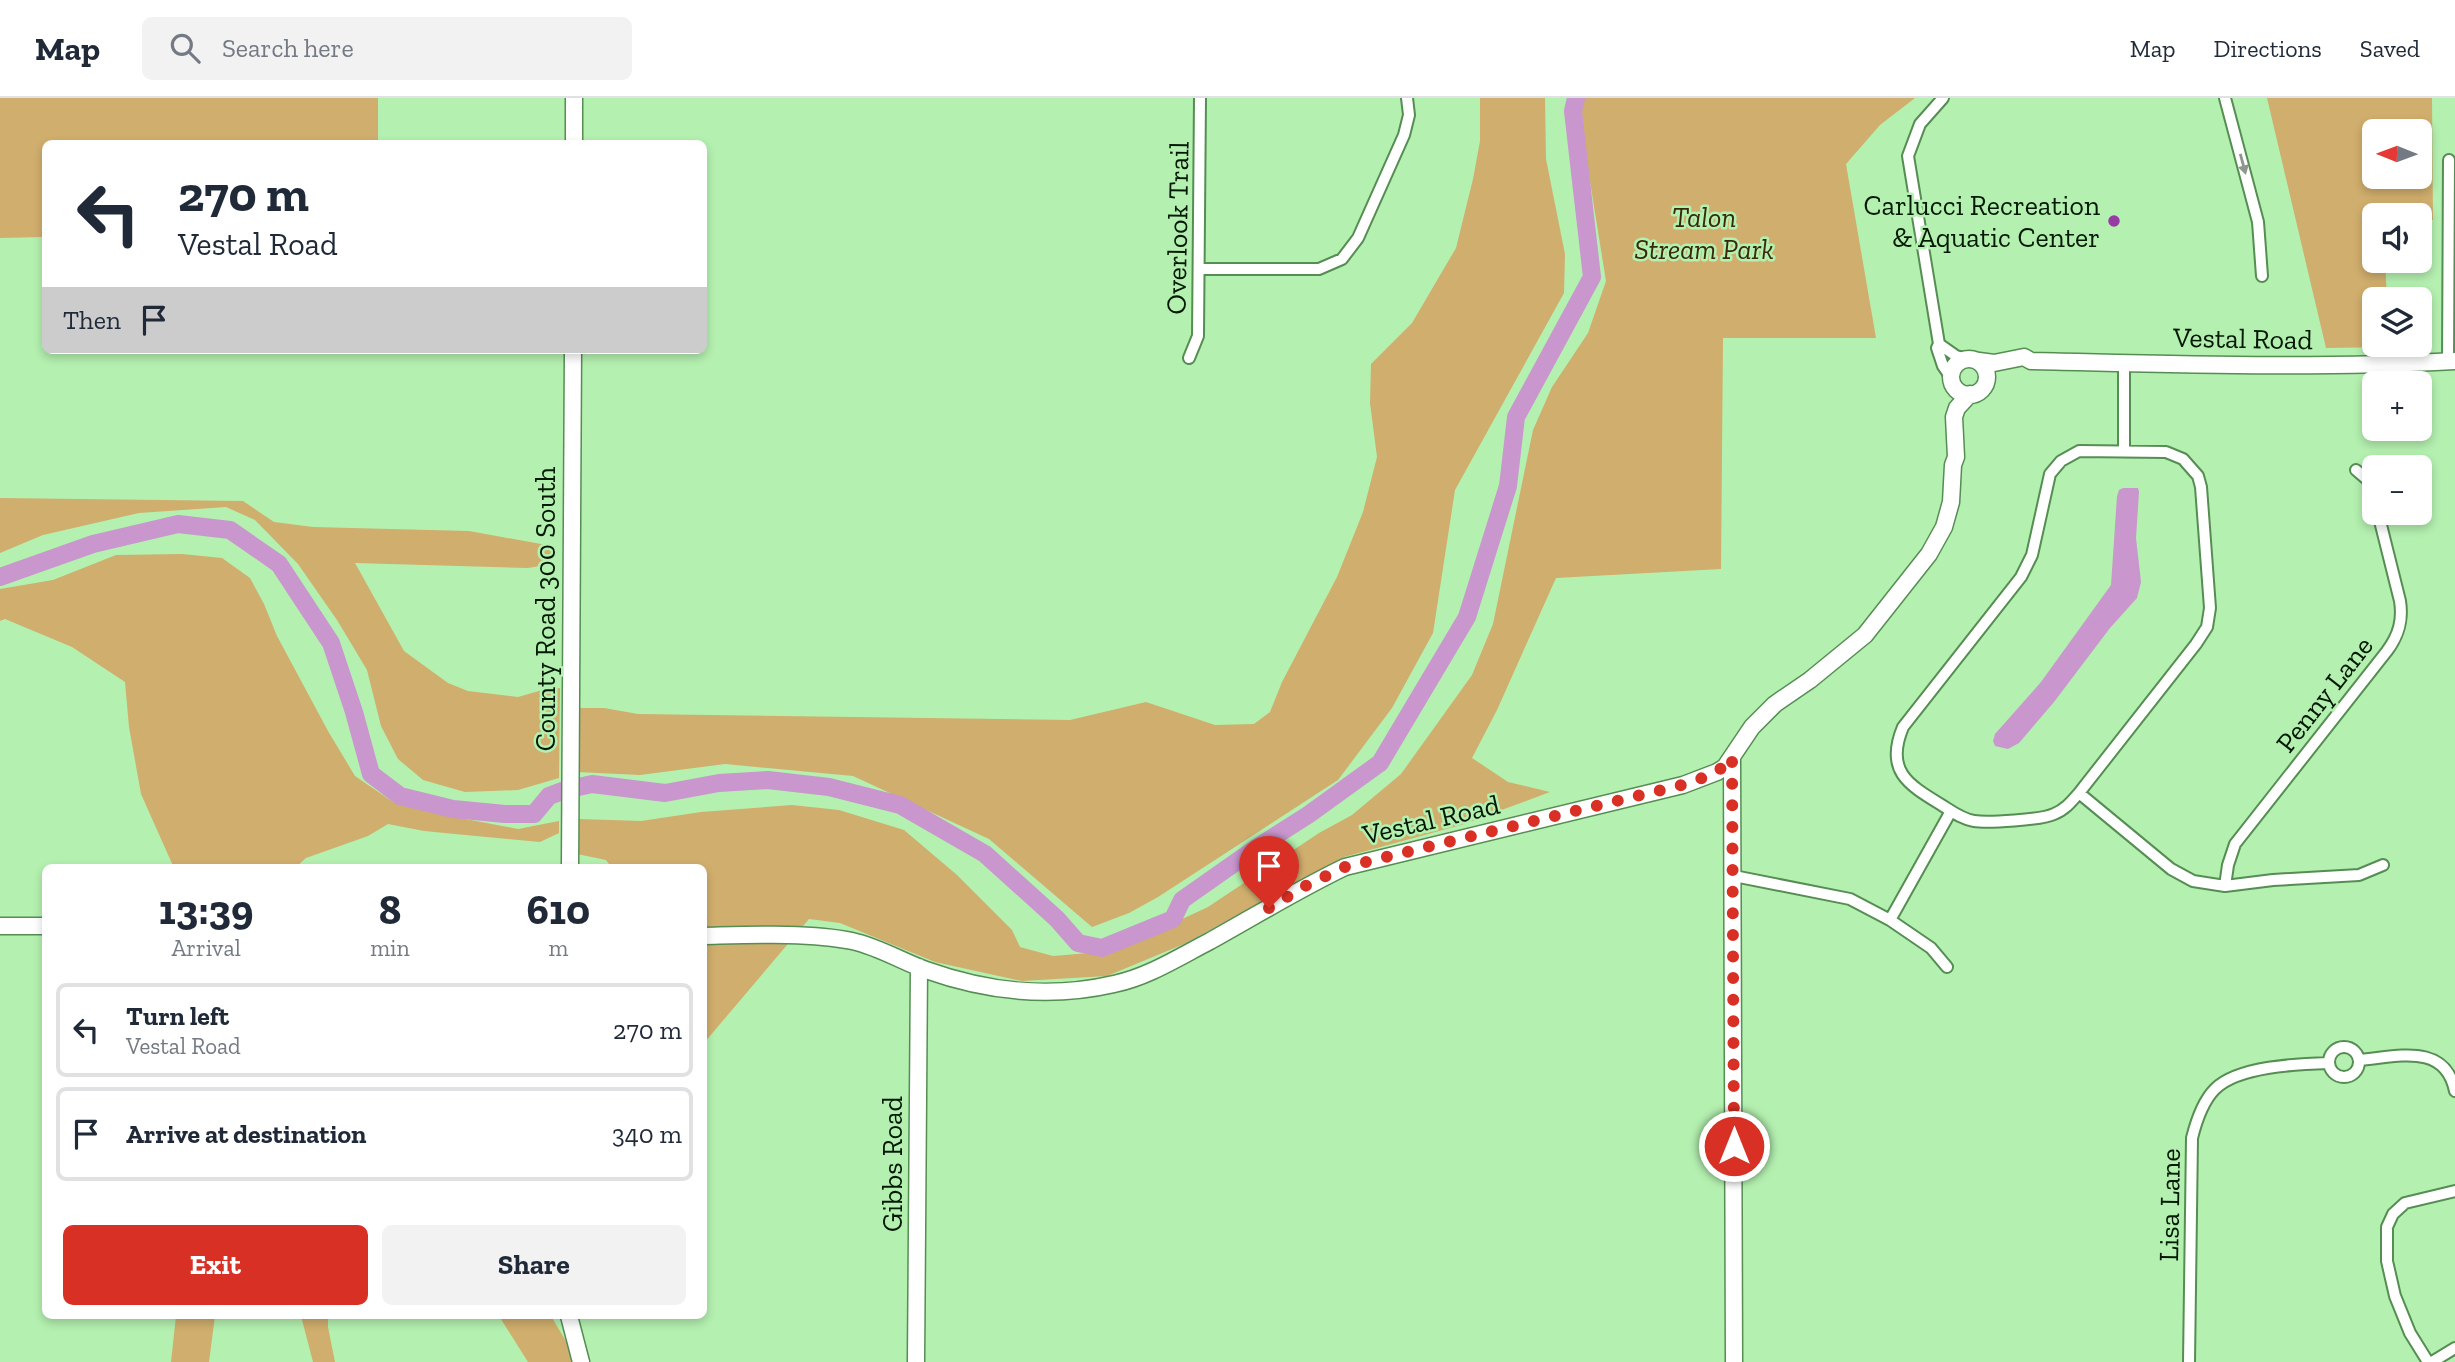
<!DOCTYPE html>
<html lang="en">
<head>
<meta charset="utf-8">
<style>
  :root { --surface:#fff; --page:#f2f2f3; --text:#1f2937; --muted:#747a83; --line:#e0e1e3; --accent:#d93025 }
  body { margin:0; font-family:"Zilla Slab",serif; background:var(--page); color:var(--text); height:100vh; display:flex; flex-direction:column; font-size:26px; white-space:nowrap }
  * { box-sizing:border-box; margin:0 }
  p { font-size:23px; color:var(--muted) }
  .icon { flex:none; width:38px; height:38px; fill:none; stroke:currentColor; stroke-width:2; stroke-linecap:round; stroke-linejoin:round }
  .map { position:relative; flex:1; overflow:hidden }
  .side { position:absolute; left:42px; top:766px; width:665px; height:455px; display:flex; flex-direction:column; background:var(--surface); border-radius:10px; box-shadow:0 4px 10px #0003 }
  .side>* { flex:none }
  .guide { position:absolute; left:42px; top:42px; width:665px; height:214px; border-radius:10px; box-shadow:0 4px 10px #0003; background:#fff; color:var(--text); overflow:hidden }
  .needle { width:46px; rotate:271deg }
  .fabs { position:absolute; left:2362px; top:21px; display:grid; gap:14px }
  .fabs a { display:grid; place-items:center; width:70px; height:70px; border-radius:10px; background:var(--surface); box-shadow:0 4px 10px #0003; font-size:35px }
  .pin { position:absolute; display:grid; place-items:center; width:60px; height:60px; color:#fff; margin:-72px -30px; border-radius:50% 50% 50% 0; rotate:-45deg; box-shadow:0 0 7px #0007 }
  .pin .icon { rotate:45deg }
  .me { position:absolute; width:77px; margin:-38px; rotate:0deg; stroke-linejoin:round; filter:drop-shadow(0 0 5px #0008) }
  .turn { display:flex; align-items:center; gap:24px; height:147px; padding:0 21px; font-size:32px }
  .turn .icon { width:91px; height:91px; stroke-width:2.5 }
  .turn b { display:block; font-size:49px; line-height:60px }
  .then { display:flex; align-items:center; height:66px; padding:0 21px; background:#0003; gap:14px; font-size:26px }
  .eta { display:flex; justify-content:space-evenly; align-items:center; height:119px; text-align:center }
  .eta b { font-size:42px; font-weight:700; line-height:49px }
  .button { display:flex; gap:14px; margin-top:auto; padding:14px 21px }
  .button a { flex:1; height:80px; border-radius:10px; background:var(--accent); color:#fff; font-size:28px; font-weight:700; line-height:80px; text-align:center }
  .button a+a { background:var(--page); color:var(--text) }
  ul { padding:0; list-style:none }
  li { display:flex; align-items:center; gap:21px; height:94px; margin:0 14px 10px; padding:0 7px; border:4px solid var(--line); border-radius:10px }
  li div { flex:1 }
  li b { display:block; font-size:26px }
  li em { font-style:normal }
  header { display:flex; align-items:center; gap:42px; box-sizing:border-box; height:98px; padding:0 35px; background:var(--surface); border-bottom:2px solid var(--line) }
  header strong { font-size:33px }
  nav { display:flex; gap:38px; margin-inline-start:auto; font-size:24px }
  .search { width:490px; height:63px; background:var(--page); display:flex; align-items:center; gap:18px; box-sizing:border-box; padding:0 24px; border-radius:10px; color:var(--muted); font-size:26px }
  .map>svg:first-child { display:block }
  .green { fill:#d0ae6d; fill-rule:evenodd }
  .water { fill:#c996ce }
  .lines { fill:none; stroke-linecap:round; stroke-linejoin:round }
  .river { stroke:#c996ce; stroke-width:18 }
  .street-casing { stroke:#558d53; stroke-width:14 }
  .secondary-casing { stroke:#558d53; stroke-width:19 }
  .street { stroke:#fff; stroke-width:10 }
  .secondary { stroke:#fff; stroke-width:16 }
  .oneway { fill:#8e978e }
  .route { stroke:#d93025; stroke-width:12; stroke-dasharray:0 21.6 }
  .poi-dot { fill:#983ba4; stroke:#b4f0b0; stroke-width:2.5 }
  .labels { text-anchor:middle; stroke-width:5; stroke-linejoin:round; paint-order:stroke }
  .poi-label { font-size:28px; fill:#031803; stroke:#b4f0b0; text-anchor:end }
  .park-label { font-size:28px; font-style:italic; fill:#38290a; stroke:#b4f0b0 }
  .street-label { font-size:28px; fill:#031803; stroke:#b4f0b0 }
</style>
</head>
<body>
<header>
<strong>Map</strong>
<div class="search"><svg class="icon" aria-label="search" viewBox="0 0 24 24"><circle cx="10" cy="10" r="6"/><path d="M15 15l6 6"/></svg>Search here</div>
<nav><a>Map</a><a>Directions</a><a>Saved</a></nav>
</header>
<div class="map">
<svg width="2455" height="1264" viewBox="0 0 2455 1264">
  <rect width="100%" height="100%" fill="#b4f0b0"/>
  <path class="green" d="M0,0H378V45L46,46L45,139L0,140Z
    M1480,0H1545L1546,61L1565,156L1564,195L1455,392L1433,535L1392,610L1338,682L1158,799L1129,815L1092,829L989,741L853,678L725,666L640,677L577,674L580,610H604L638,616L1070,622L1146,604L1215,627L1254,626L1270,614L1282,584L1337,479L1363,414L1377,359L1370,305L1371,266L1412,225L1456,150L1473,81L1480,43Z
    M1582,0H1915L1880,27L1846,66L1876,240H1723L1721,471L1556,480L1497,612L1472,660L1508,684L1550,694L1461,727L1344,759L1184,846L1107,878L1022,883L935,864L840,825L809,821L704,945V770H612L606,762L577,756L579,721L641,723L701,714L792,707L839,712L904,732L957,777L1012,832L1020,849L1053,858L1113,853L1208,809L1319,735L1352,717L1401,676L1472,577L1493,526L1533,332L1552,289L1588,235L1606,183L1579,15Z
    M2267,0H2432L2433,122L2420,123V117H2375V163H2385L2387,201H2375V247H2391V249L2326,250ZM2375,33H2420V79H2375Z
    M0,400L243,403L274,424L313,429L469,433L552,448V466L528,470L355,465L404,553L448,585L468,593L518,599L546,591L560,590L559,680L518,692L465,694L423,682L398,661L381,628L367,572L337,522L298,466L255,422L226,409L139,415L43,437L0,455Z
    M182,456L222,460L250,480L264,506L277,538L328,633L355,678L393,704L455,719L518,731L559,723V735L540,744L424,733L388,726L368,738L306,760L295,770H174L141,696L129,629L125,584L72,549L5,521L0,523V491L53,482L116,457Z
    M176,1218H215L209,1264H171Z
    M301,1218H328V1229L335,1264H313Z
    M499,1218H551L570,1250L571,1264H528Z"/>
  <path class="water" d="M2123,390H2138L2139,394L2136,440L2141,484L2137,500L2110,530L2054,604L2019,645L2008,651L1995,648L1993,643L1995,636L2041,584L2111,487L2117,398L2119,392Z"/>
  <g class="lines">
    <path class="river" d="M0,479L93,446L178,426L230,432L279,466L331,545L354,614L371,676L400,698L453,711L505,716H534L549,698L565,692L592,686L665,695L719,685L768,682L829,689L900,707L985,756L1057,821L1078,845L1102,850L1173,821L1182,802L1256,750L1308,717L1380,665L1467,519L1508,388L1516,319L1592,179L1573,13L1576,0"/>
    <defs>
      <path id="street" d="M1943,0L1920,26L1908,58L1939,246L1937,250L1943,268L1952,281
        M2225,0L2258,124L2262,178
        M1200,171H1319L1342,161L1358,140L1404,37L1409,17L1407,0
        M1939,246L1956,258L1967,261
        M1189,260L1198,238L1200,0
        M2448,264L2449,62
        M2079,353L2166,354L2183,361L2198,378L2201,389L2210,510L2207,529L2196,546L2079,695C2072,703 2065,712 2054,716C2042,722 1987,725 1974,723C1961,721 1950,712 1940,706C1907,686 1885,672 1903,629L2021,479L2032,457L2050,376L2061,363Z
        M2124,353V265
        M2356,372L2370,384L2375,402
        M2079,695L2171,771L2193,783L2225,788L2273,782L2359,777L2383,767
        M1734,778L1850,801L1890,822L1931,850L1947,869
        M2225,788L2228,767L2235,746L2387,553C2399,537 2403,522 2400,503L2378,415
        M1890,822L1951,713
        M2329 964a15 15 0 1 1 30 0a15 15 0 1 1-30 0Z
        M2359,962C2397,959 2445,944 2455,993
        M2189,1264L2192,1040C2196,1024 2203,1003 2215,991C2238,968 2298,966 2329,965
        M2428,1264L2410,1235L2395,1198L2387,1163V1129L2393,1116L2405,1105L2455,1093
        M2432,1264L2455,1250"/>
      <path id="secondary" d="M574,46V0
        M1951 279a18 18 0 1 1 36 0a18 18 0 1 1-36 0Z
        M1979,263L1994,265L2024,259L2031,263C2172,266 2314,271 2455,263
        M1732,659L1734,1264
        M570,770L573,252
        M0,828H46
        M704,838C747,837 810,834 852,843C879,849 901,863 926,872C988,894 1049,901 1114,886C1148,879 1179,859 1210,843C1255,818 1299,791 1345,769L1683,687L1717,674L1725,669L1752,629L1775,606L1810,582L1865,537L1929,456L1944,429L1951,404L1953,367L1956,359L1954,319L1957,310L1970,296
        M569,1218L581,1264
        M916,1264L919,869"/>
    </defs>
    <use href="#street" class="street-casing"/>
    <use href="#secondary" class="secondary-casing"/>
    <use href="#street" class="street"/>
    <use href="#secondary" class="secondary"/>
  </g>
  <defs><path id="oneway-solid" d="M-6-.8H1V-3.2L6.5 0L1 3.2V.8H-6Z" transform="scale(1.75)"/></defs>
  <use class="oneway" href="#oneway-solid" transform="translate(2243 66) rotate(75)"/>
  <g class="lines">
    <path class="route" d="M1269,810L1307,787L1345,769L1682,687C1702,680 1720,676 1732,659L1734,1048"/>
  </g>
  <circle class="poi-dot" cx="2114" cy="123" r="7"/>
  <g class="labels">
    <g class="poi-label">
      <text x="2100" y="117">Carlucci Recreation<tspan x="2100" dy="32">&amp; Aquatic Center</tspan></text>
    </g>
    <g class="park-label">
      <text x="1704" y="129">Talon<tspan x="1704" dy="32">Stream Park</tspan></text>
    </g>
    <g class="street-label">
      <text transform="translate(1177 130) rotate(-89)" y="10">Overlook Trail</text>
      <text transform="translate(2243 240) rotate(1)" y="10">Vestal Road</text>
      <text transform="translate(545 511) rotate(-90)" y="10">County Road 300 South</text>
      <text transform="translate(2324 596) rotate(-52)" y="10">Penny Lane</text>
      <text transform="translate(1431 721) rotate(-13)" y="10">Vestal Road</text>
      <text transform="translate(892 1066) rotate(-90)" y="10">Gibbs Road</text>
      <text transform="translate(2169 1107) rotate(-89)" y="10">Lisa Lane</text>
    </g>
  </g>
</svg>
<div class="fabs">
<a><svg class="needle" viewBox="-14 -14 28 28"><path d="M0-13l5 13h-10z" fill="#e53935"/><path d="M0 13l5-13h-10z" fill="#747a83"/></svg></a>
<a><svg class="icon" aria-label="sound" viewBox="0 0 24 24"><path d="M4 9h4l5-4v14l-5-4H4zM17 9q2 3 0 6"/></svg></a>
<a><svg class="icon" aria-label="layers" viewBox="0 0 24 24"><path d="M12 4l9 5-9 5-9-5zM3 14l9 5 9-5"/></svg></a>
<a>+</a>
<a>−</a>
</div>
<div class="pin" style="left:1269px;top:810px;background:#d93025"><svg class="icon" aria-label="arrive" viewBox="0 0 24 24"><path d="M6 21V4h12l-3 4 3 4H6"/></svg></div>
<svg class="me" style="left:1734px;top:1048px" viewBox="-20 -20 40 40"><circle r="17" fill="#d93025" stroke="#fff" stroke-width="3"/><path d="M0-11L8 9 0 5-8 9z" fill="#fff"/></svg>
<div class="guide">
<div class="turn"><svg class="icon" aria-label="left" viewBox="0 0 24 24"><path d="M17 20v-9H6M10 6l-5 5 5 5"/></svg><div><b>270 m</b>Vestal Road</div></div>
<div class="then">Then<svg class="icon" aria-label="arrive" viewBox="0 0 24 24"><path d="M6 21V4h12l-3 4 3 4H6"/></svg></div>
</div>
<section class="side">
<div class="eta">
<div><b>13:39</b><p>Arrival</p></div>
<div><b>8</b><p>min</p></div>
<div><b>610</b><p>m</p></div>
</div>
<ul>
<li><svg class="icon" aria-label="left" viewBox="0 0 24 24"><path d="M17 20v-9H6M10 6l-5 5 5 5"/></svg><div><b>Turn left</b><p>Vestal Road</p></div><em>270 m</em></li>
<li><svg class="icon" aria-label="arrive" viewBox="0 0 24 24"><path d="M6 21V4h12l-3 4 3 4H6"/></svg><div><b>Arrive at destination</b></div><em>340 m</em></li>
</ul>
<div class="button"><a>Exit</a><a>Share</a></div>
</section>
</div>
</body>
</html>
